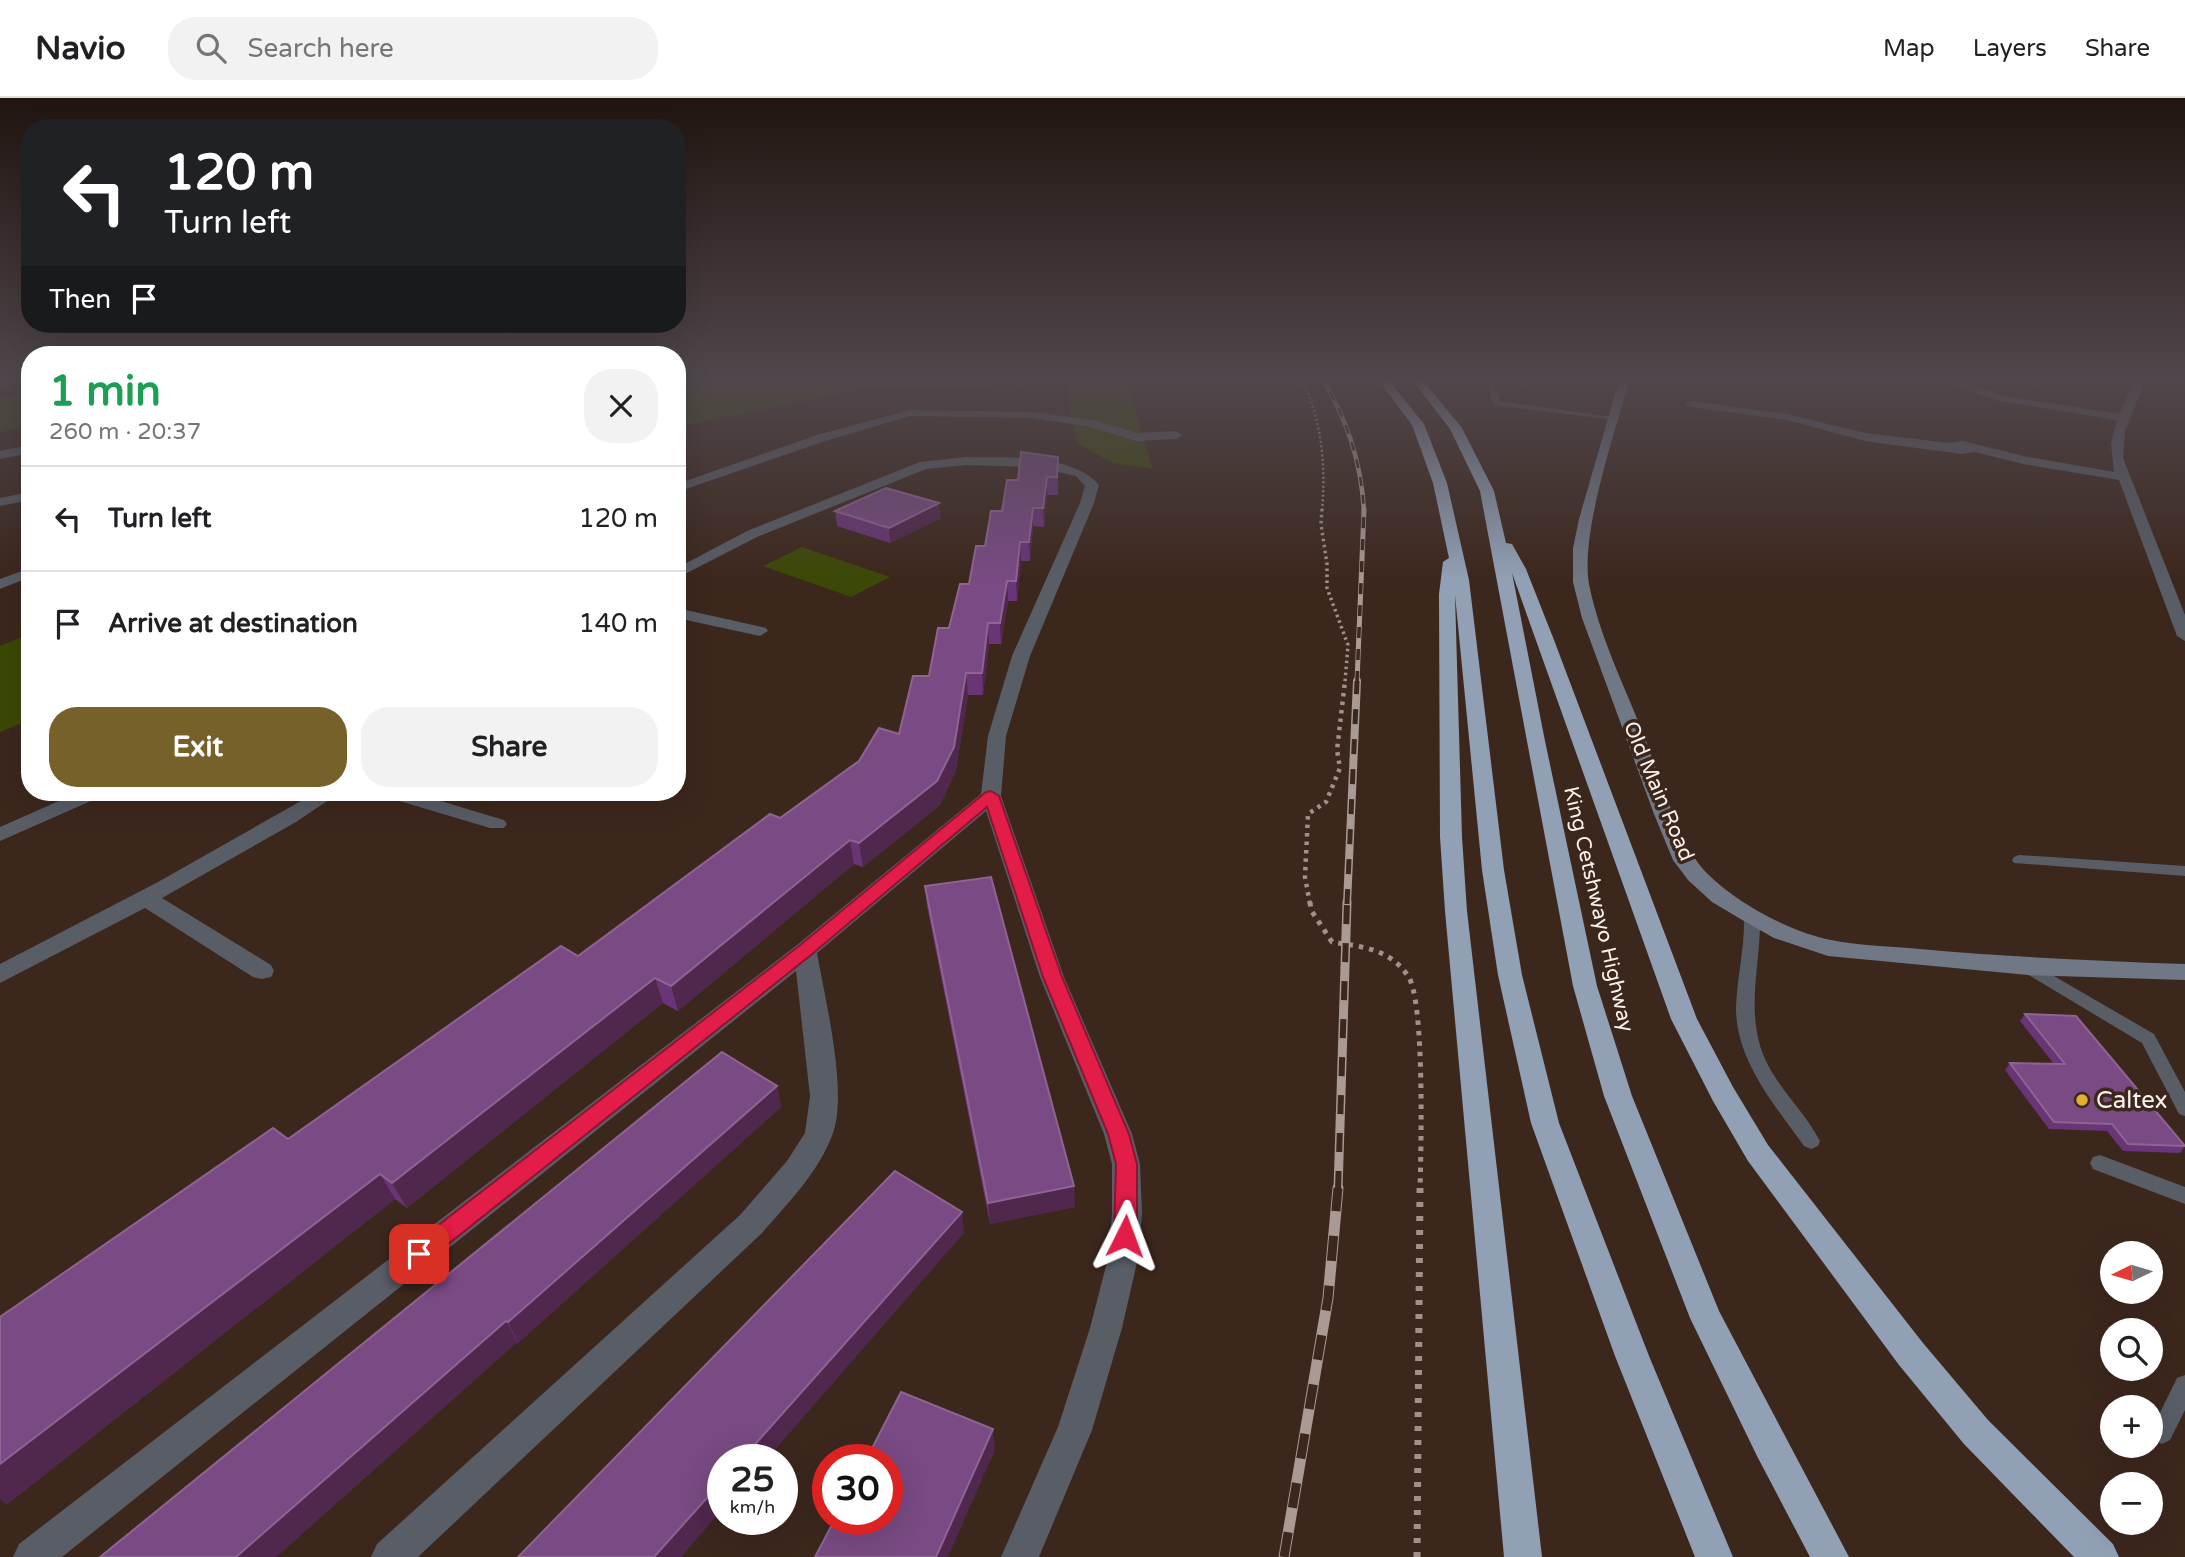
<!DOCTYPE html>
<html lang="en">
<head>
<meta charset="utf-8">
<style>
  :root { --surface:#fff; --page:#f2f2f2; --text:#202124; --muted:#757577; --line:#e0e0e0; --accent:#77612b }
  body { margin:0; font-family:"Varela Round",sans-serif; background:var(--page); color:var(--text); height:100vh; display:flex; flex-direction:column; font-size:26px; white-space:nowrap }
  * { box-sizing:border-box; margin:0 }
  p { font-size:23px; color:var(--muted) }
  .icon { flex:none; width:38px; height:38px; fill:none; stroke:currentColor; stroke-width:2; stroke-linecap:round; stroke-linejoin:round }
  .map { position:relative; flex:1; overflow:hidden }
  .side { position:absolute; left:21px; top:248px; width:665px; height:455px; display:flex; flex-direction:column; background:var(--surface); border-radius:28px; box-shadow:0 7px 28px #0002 }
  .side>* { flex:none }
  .hud { position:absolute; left:21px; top:21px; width:665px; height:214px; border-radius:28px; box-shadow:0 7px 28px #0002; background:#202124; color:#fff; overflow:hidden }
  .needle { width:46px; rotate:265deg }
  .buttons { position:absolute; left:2100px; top:1143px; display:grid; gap:14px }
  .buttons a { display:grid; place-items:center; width:63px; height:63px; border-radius:50%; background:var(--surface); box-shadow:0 7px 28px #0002; font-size:35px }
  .speed { position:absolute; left:707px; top:1346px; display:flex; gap:14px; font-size:35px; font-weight:700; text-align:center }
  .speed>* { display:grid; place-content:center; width:91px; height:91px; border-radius:50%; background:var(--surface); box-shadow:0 7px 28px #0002; line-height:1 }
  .speed small { font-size:18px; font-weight:400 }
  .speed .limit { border:10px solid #d22; background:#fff; color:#111 }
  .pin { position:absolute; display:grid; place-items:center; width:60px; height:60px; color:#fff; margin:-30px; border-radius:14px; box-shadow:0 4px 10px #0006 }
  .me { position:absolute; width:77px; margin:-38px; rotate:3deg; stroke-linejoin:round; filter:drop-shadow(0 0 5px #0008) }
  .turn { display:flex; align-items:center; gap:24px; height:147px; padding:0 28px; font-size:32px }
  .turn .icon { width:91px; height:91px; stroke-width:2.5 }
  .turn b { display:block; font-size:49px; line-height:60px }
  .then { display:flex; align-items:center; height:66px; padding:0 28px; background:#0003; gap:14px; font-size:26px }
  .round { display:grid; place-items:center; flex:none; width:74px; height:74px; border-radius:28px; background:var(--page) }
  .summary { display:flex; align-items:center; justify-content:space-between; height:119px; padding:0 28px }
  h1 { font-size:42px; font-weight:700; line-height:52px; color:#1e9e55 }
  .action { display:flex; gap:14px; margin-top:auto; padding:14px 28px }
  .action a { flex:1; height:80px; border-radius:28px; background:var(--accent); color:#fff; font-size:28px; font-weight:700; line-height:80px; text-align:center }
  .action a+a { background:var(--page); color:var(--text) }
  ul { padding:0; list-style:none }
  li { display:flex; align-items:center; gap:21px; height:105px; padding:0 28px; border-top:2px solid var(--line) }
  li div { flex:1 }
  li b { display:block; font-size:26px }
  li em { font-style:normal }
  header { display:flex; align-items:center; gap:42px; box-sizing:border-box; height:98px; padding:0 35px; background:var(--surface); border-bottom:2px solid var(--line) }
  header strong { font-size:33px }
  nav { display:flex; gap:38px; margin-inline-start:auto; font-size:24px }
  .search { width:490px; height:63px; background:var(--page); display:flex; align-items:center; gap:18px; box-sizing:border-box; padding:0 24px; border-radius:28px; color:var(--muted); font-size:26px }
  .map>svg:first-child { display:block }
  .green { fill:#3c4806 }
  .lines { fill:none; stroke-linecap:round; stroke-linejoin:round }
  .path-far4 { stroke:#a1918a; stroke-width:2.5; stroke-dasharray:2 2.5; stroke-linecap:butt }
  .path-far3 { stroke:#a1918a; stroke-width:3.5; stroke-dasharray:2.5 3.5; stroke-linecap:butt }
  .path-far2 { stroke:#a1918a; stroke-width:4.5; stroke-dasharray:3.5 5; stroke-linecap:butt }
  .path-far1 { stroke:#a1918a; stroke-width:5; stroke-dasharray:4.5 6; stroke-linecap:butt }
  .path { stroke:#a1918a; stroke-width:7; stroke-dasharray:5 9; stroke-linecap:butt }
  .lane { fill:#585d66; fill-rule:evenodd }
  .street { fill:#585d66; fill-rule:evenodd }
  .secondary { fill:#707886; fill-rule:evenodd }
  .highway { fill:#92a0b5; fill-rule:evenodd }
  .rail-far4-casing { stroke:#a99a93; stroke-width:4.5 }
  .rail-far3-casing { stroke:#a99a93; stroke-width:5 }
  .rail-far2-casing { stroke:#a99a93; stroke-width:8 }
  .rail-far1-casing { stroke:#a99a93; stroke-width:9 }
  .rail-casing { stroke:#a99a93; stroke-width:11 }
  .rail-far4 { stroke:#3c271d; stroke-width:2.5; stroke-dasharray:9; stroke-linecap:butt }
  .rail-far3 { stroke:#3c271d; stroke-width:3.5; stroke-dasharray:11; stroke-linecap:butt }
  .rail-far2 { stroke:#3c271d; stroke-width:5; stroke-dasharray:15; stroke-linecap:butt }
  .rail-far1 { stroke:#3c271d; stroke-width:6; stroke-dasharray:19; stroke-linecap:butt }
  .rail { stroke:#3c271d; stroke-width:9; stroke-dasharray:25; stroke-linecap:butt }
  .wall { fill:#693576 }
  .shaded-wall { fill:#50274d }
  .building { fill:#794a83; stroke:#8e6493; stroke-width:2 }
  .route { fill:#e11d48; stroke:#92132f; stroke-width:2 }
  .poi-dot { fill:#e1af34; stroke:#3c271d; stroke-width:2.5 }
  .labels { text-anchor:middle; stroke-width:7; stroke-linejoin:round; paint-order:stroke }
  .street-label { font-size:21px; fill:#fdf2ed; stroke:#3c271d }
  .near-poi-label { font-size:24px; fill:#fdf2ed; stroke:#3c271d; text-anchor:start }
</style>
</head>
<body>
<header>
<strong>Navio</strong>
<div class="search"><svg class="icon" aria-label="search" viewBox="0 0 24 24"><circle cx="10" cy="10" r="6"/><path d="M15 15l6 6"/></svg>Search here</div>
<nav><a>Map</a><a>Layers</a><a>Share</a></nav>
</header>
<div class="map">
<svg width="2185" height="1459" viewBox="0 0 2185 1459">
  <rect width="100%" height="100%" fill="#3c271d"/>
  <path class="green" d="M677,279H1118L1128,290L1153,371L1113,365L1077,345L1065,285L866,290L677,329Z
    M30,296V328L0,334V300Z
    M802,449L890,479L851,499L763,468Z
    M30,536V622L0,634V548Z"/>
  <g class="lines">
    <path class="path-far4" d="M1300,279C1322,317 1326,370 1322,413"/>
    <path class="path-far3" d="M1322,411L1321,426L1327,466V490L1348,547L1345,584"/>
    <path class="path-far2" d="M1310,806L1305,779L1308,716L1326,704L1340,670L1337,652L1345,583"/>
    <path class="path-far1" d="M1310,804L1311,812L1332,844C1362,849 1389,850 1408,878C1425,902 1421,1054 1420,1092"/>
    <path class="path" d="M1417,1459L1420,1090"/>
    <path class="lane" d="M1485,279L1492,281L1500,303L1619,320L1615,322L1494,307Z
      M2019,757L2185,768V778L2014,765L2012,762L2014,759Z
      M1752,813L1757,814L1760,818C1761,870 1743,919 1768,967C1782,994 1806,1016 1820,1043L1818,1048L1811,1051L1804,1048C1775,1007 1736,963 1736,910C1737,879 1745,849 1744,818L1747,814Z
      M2028,863L2154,936L2185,994V1018L2179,1016L2142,945L2022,873L2020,869L2022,865Z
      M2100,1057L2185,1089V1106L2093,1071L2090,1065L2093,1059Z
      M2185,1277V1312L2170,1342L2162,1346L2154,1342L2151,1333L2177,1280Z"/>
    <path class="street" d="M1930,279L1963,282L2001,297L2119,316L2137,279H2147L2125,333L2123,360L2185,517V543L2177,538L2119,382L2023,366L1975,354L1962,356L1865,343L1787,322L1691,309L1685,306L1691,303L1787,316L1865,335L1950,345L1963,343L2023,358L2114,374L2111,346L2117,322L1999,303Z
      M910,312L1033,314L1093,322L1137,335L1176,333L1182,337L1176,341L1136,343L1091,329L1033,320L910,318L825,343L677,394V386L817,337Z
      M30,347V355L0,361V353Z
      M966,359C1005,360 1072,355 1099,387L1094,405L1030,558L1006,638L1001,698L1064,879L1132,1036L1140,1066L1142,1116L1138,1160L1122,1230L1092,1332L1039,1459H1001L1058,1329L1090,1230L1108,1160L1112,1116V1066L1104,1036L1040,879L986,713L817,855C825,901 848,993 833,1035C819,1074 788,1105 762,1135L418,1459H371L377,1446L740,1117L787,1063L805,1035L810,998L796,873L62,1459H13L19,1446L797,847L981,696L988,638L1012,558L1080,405L1085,388L1076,378L1037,369L966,367L926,371L757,439L677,480V470L747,433L920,364Z
      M30,394V402L0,408V400Z
      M30,470V479L0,491V481Z
      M677,510L766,530L768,533L760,538L677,520Z
      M77,695H103L100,699L0,743V729Z
      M315,695H339L296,724L162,800L271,867L274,873L271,879L262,881L253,879L145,810L0,885V866L158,784Z
      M383,695H414L504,722L507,726L504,730H490L386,699Z"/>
    <path class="secondary" d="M1620,279H1630C1616,332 1580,434 1589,486C1599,537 1624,587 1643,635C1657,671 1679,744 1703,771C1731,802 1789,834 1831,842C1860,848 1891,848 1920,851C2009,859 2096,863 2185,866V882L2028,877L1828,858L1774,840L1744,823L1712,804L1688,782L1673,762L1654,716L1582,520L1573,484V450L1579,421Z"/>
    <path class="highway" d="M1376,279H1386L1424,326L1447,385L1469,482L1504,772L1522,877L1559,1025L1649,1258L1733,1459H1695L1615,1258L1531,1025L1498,877L1482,772L1455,497L1462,739L1467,813L1542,1459H1504L1445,813L1440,739L1439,496L1443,464L1449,460L1433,385L1412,327Z
      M1410,279H1420L1462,330L1494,393L1506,445L1512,446L1526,471L1554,542L1697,921L1733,989L1768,1047L1923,1245L1988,1322L2113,1446L2119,1459H2074L1964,1346L1899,1267L1748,1063L1713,1003L1671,921L1512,475L1545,643L1597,888L1632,998L1719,1213L1849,1459H1810L1757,1358L1690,1220L1604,998L1573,888L1480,393L1450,331Z"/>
    <defs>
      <path id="rail-far4" d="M1321,279C1347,321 1361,363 1364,413"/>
      <path id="rail-far3" d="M1357,584L1364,411"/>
      <path id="rail-far2" d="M1347,806L1357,583"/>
      <path id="rail-far1" d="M1338,1092L1347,804"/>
      <path id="rail" d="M1284,1459L1328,1200L1338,1090"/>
    </defs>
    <use href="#rail-far4" class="rail-far4-casing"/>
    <use href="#rail-far3" class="rail-far3-casing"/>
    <use href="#rail-far2" class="rail-far2-casing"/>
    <use href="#rail-far1" class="rail-far1-casing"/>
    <use href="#rail" class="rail-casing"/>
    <use href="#rail-far4" class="rail-far4"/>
    <use href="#rail-far3" class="rail-far3"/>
    <use href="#rail-far2" class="rail-far2"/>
    <use href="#rail-far1" class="rail-far1"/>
    <use href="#rail" class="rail"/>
  </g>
  <path class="wall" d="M1058,377V397H1047L1044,429L1033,428L1030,463H1021L1017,503H1008L1001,546H989L983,597H968L956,672L940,707L863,769L854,766L678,913L663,905L407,1110L395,1101L6,1407L288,1041L578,858L780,720L899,636L929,578L985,448L1002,413L1018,382Z
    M835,413L941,420L890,445L837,428Z
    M925,788L1075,1109L990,1126L927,808Z
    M2025,916L2185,1047V1048L2180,1055L2123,1053L2107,1033L2049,1031L2005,972L2010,965L2054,966L2020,923Z
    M722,954L777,988L781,1009L518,1245L517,1244L276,1459Z"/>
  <path class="shaded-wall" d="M1047,379V397L1044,429L1043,410Z
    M939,405L941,420L890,445L889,430Z
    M1033,410V428L1030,463L1029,444Z
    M1020,444L1021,463L1017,503L1016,483Z
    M1007,483L1008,503L1001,546L1000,525Z
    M988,525L989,546L983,597L982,575Z
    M966,575L968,597L956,672L940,707L863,769L859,745Z
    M850,742L854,766L678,913L671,888Z
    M655,880L663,905L407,1110L392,1085Z
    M777,988L781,1009L518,1245L508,1224Z
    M380,1076L395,1101L6,1407L0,1401V1366Z
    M1074,1088L1075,1109L990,1126L988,1105Z
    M962,1114L964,1135L766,1362H741Z
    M506,1223L517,1244L276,1459H236Z
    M993,1331L995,1352L948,1459H936Z
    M723,1382V1411L681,1459H654Z"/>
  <path class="building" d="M1021,354L1058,359L1057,379H1047L1043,410H1033L1029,444H1020L1016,483H1007L1000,525H988L982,575H966L954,649L937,683L859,745L850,742L671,888L655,880L392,1085L380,1076L0,1366V1219L273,1030L288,1041L561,848L578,858L770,716L780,720L859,663L879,630L899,636L913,578H929L938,530H949L960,486H969L976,448H985L991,413H1002L1007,382H1018Z
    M886,390L939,405L889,430L835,413Z
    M991,779L1074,1088L988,1105L925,788Z
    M2025,916L2076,918L2185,1048L2128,1046L2112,1026L2054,1024L2010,965L2065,966Z
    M722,954L777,988L508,1224L506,1223L236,1459H100Z
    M895,1073L962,1114L741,1362H723V1382L654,1459H518Z
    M901,1294L993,1331L936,1459H815L835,1421H887V1362H866Z"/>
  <linearGradient id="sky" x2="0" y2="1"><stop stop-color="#211510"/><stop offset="0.58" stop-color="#50474c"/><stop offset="1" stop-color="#50474c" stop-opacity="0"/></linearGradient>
  <rect width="2185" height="483" fill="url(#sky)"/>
  <path class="route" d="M991,693L999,698L1062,879L1129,1036L1137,1066V1138L1133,1145L1125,1148L1117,1145L1114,1138L1116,1066L1108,1036L1043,879L987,709L811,857L427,1163L419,1166L410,1163L407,1156L410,1149L799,848L986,694Z"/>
  <circle class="poi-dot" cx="2082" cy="1002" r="7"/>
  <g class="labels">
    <g class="street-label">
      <text transform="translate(1659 693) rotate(67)" y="7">Old Main Road</text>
      <text transform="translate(1599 811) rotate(77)" y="7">King Cetshwayo Highway</text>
    </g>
    <g class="near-poi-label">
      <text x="2096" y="1010">Caltex</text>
    </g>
  </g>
</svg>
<div class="buttons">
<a><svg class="needle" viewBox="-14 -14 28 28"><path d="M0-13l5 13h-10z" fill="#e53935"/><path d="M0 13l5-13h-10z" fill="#757577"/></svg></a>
<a><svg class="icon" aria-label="search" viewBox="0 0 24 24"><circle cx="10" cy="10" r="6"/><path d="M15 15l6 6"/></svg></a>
<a>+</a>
<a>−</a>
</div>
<div class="speed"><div>25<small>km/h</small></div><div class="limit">30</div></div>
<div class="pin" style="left:419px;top:1156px;background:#d93025"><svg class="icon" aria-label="arrive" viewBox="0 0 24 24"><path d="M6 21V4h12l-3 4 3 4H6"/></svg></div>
<svg class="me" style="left:1125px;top:1138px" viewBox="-20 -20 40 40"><path d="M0-17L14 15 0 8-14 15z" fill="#e11d48" stroke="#fff" stroke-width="4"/></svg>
<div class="hud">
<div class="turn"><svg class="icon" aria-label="left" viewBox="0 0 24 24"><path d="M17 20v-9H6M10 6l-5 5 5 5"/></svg><div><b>120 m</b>Turn left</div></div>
<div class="then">Then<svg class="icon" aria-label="arrive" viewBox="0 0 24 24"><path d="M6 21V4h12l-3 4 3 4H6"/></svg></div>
</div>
<section class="side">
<div class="summary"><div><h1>1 min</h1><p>260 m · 20:37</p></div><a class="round"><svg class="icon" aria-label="close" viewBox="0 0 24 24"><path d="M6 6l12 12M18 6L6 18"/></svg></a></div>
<ul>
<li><svg class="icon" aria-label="left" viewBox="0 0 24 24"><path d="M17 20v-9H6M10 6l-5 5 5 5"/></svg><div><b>Turn left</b></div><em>120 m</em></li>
<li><svg class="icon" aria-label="arrive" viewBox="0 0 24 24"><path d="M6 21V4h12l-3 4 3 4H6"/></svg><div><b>Arrive at destination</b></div><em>140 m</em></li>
</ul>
<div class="action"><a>Exit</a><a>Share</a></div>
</section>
</div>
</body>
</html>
